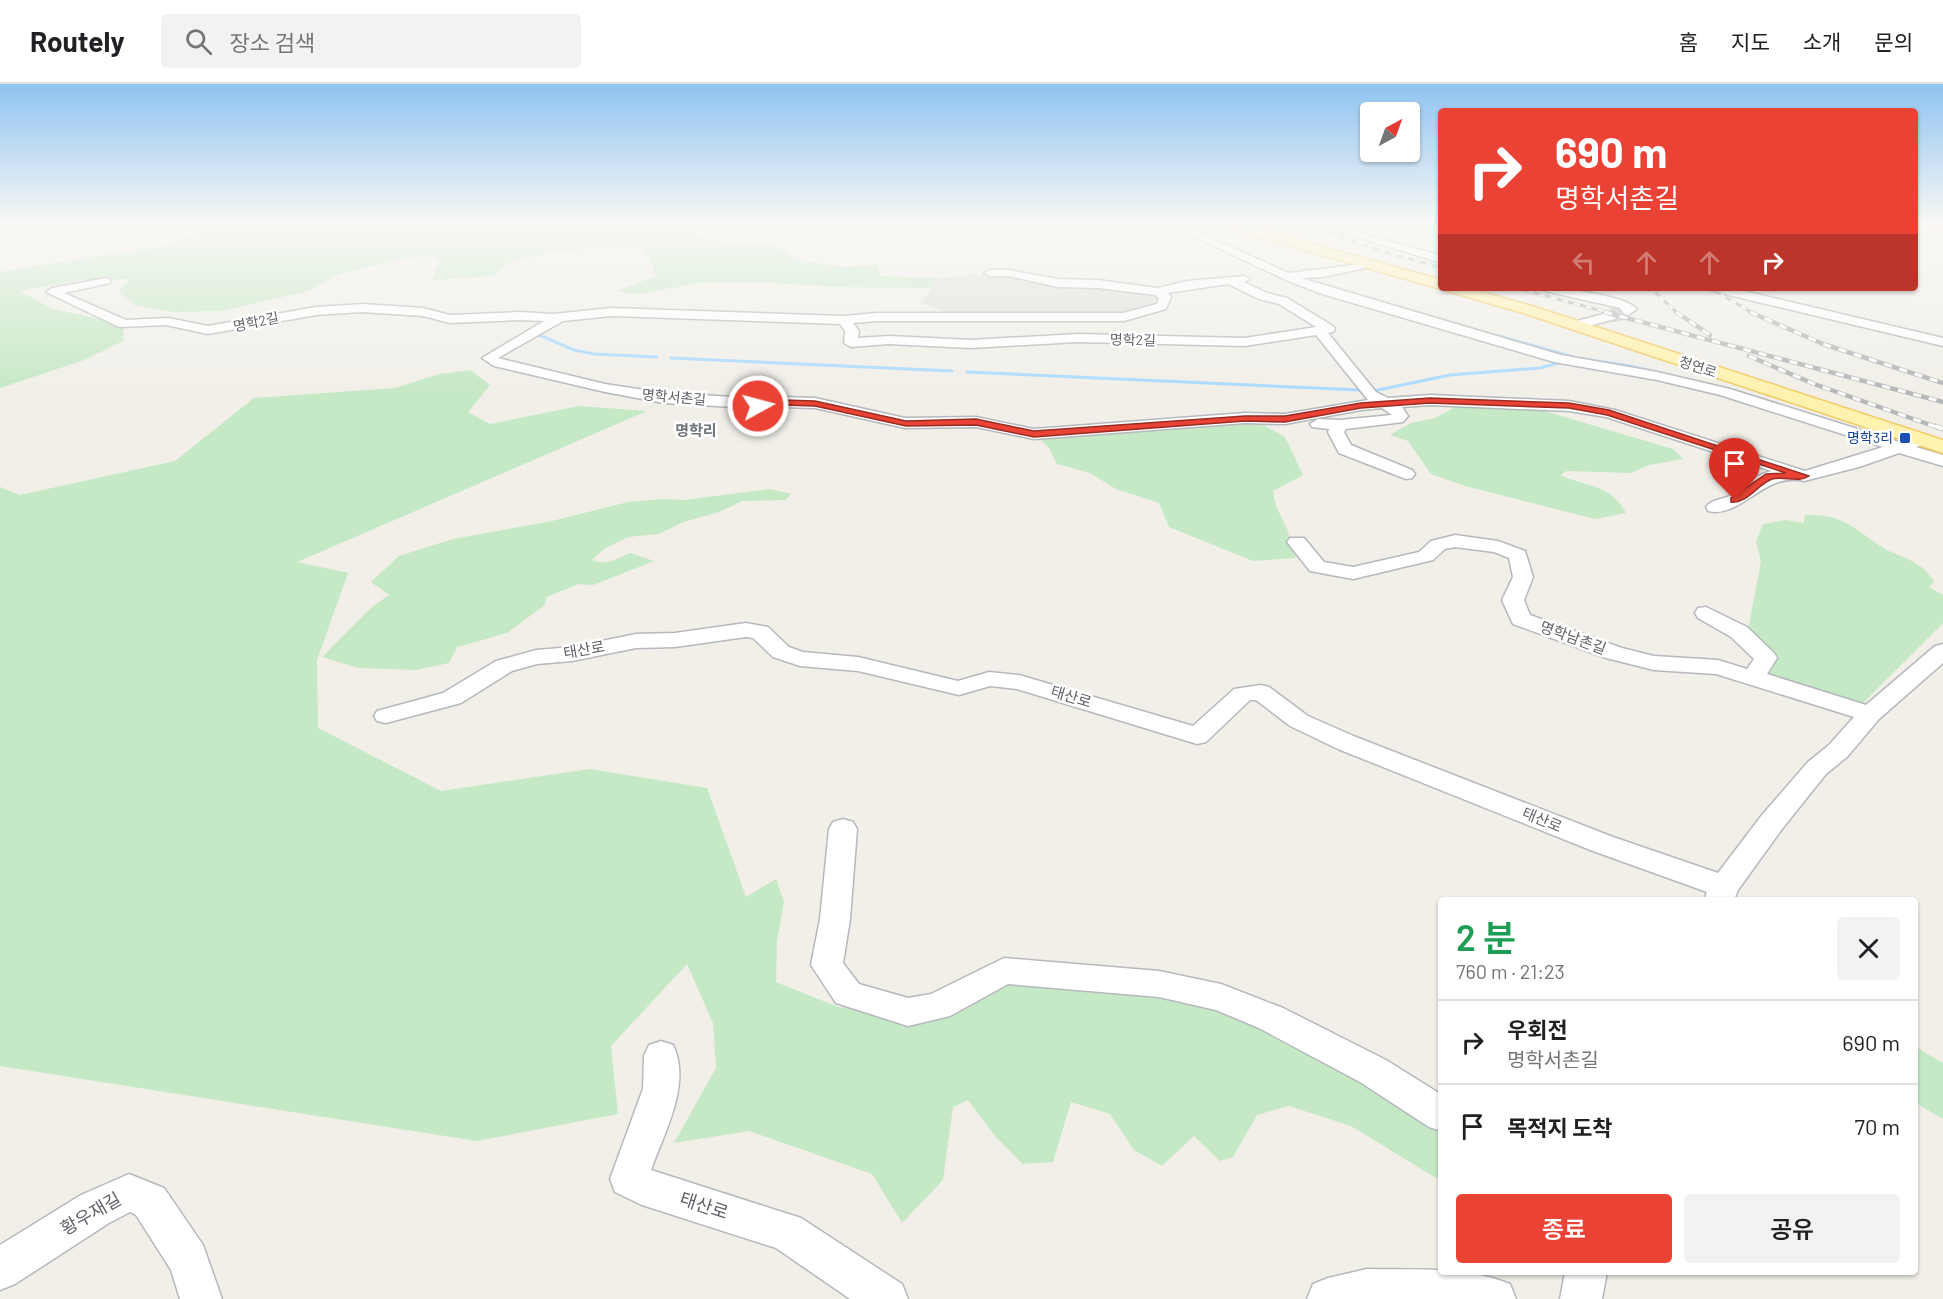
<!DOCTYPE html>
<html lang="ko">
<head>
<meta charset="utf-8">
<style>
  :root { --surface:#fff; --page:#f2f2f2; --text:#202124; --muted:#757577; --line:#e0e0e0; --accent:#ea4335 }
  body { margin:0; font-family:Barlow,"Noto Sans KR",sans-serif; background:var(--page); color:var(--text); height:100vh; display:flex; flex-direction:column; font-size:22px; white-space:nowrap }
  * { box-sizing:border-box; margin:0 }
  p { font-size:20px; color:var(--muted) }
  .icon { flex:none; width:33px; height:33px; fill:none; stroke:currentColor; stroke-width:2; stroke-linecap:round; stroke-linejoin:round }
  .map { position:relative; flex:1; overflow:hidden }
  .panel { position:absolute; left:1438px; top:813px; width:480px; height:378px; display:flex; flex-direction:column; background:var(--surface); border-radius:6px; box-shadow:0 2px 4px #0004 }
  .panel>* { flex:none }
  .guide { position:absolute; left:1438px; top:24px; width:480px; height:183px; border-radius:6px; box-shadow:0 2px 4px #0004; background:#ea4335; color:#fff; overflow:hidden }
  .needle { width:39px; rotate:41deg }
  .fabs { position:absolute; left:1360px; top:18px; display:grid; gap:12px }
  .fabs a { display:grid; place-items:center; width:60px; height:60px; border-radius:6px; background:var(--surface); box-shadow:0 2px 4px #0004; font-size:30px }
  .pin { position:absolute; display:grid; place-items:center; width:51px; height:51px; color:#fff; margin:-62px -26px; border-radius:50% 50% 50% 0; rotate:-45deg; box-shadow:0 0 6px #0007 }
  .pin .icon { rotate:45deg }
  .me { position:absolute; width:66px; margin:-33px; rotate:83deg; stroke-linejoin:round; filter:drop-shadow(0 0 4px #0008) }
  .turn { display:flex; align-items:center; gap:21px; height:126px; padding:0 18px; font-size:27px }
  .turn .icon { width:78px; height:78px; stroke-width:2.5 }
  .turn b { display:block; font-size:42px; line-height:51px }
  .lanes { display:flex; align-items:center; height:57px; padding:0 18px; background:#0003; justify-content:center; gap:30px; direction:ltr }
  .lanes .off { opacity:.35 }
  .round { display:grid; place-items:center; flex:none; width:63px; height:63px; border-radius:6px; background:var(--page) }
  .headline { display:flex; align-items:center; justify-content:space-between; height:102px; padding:0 18px }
  h1 { font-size:36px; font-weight:600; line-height:45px; color:#1e9e55 }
  .cta { display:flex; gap:12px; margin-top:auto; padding:12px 18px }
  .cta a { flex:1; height:69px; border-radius:6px; background:var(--accent); color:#fff; font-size:24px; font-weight:600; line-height:69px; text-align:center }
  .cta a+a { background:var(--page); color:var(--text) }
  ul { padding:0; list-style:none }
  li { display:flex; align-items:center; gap:18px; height:84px; padding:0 18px; border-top:2px solid var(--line) }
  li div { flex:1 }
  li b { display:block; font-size:22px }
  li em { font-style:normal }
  header { display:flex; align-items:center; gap:36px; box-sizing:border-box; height:84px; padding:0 30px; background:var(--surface); border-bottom:2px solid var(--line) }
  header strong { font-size:28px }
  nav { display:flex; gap:33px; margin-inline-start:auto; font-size:21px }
  .search { width:420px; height:54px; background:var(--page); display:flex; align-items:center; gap:15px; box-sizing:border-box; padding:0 21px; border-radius:6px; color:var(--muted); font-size:22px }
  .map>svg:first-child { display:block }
  .industrial { fill:#e0deda }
  .green { fill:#c5e8c5 }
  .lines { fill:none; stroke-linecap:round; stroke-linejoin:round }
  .stream-far1 { stroke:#aadaff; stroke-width:2 }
  .stream { stroke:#aadaff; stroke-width:3 }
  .minor-tunnel-far1 { stroke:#ccccc8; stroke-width:11; stroke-dasharray:11 5; stroke-linecap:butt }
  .minor-tunnel { stroke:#ccccc8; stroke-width:14; stroke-dasharray:14 7; stroke-linecap:butt }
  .minor-casing { stroke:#b5b8bc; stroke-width:3 }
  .major-casing { stroke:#f2c960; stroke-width:3 }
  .highway-casing { stroke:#f9ab00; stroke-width:3 }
  .minor { fill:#fff; fill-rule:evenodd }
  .major { fill:#fff2af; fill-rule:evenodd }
  .highway { fill:#fde293; fill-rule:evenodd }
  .rail-far2-casing { stroke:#b6b7b8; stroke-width:3 }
  .rail-far1-casing { stroke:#b6b7b8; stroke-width:4.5 }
  .rail-casing { stroke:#b6b7b8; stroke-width:5 }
  .rail-far2 { stroke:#fff; stroke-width:2; stroke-dasharray:6; stroke-linecap:butt }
  .rail-far1 { stroke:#fff; stroke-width:3; stroke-dasharray:8; stroke-linecap:butt }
  .rail { stroke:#fff; stroke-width:4; stroke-dasharray:10; stroke-linecap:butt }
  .route { fill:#ea4335; stroke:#982c22; stroke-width:1.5 }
  .transit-dot { fill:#1a4fb4; stroke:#fff; stroke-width:2 }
  .labels { text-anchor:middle; stroke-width:5; stroke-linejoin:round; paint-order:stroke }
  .far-street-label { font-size:14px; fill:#5f6368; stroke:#fff }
  .far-transit-label { font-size:14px; fill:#164399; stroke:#fff; text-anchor:end }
  .far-quarter-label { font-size:15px; font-weight:bold; fill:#70757a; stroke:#fff }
  .street-label { font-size:15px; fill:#5f6368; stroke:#fff }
  .near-street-label { font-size:18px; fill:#5f6368; stroke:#fff }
</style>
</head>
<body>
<header>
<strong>Routely</strong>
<div class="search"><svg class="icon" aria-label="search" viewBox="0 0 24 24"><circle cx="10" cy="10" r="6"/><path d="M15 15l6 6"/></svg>장소 검색</div>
<nav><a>홈</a><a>지도</a><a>소개</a><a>문의</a></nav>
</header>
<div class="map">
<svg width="1943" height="1215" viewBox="0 0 1943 1215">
  <rect width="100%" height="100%" fill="#f1efe8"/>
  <path class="industrial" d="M985,189L1152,210L1158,216L1151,223L1127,232L954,231L920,218L932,206L930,204L940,194Z"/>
  <path class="green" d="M215,139H696L694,150L718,157L775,159L796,176L842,183L878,181L880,192L940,194L930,204L840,203L751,198L700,199L637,210L617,207L657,192L646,169L638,163L591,164L535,171L508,179L493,192L431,196L439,178L433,172L407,174L340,190L308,207L221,227L174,228L134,221L118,207L130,195L83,196L20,207L52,225L124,240L123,257L84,276L0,304V188L165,162L206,145Z
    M470,286L490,301L468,328L490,340L579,322L647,327L297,478L348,489L317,576L318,644L441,707L590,685L707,704L746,813L776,795L784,818L777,857L776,898L838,923L857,925L909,935L1010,893L1210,917L1441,1040V1097L1351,1042L1289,1022L1257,1031L1233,1073L1220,1077L1194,1052L1162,1082L1134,1066L1110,1030L1071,1018L1053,1078L1023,1080L996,1053L968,1016L953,1023L943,1096L902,1139L872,1090L749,1047L674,1059L716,984L713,939L687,880L611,962L618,1030L477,1057L0,982V403L20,411L175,377L254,314L395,304L439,290Z
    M1457,322L1534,324L1673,365L1683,375L1649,381L1631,389L1567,387L1560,391C1586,403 1611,400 1626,429L1595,435L1465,402L1431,390L1408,357L1390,351L1411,339L1435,334Z
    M1256,337L1285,353L1303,391L1273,407L1276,422L1287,445L1296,474L1253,477L1169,443L1159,419L1116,405L1090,389L1057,380L1049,364L1037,352Z
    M770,405L791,410L785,416L742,417L719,428L683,438L659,450L628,453L604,465L592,476C606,482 617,475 630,469L654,477L593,501L579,500L546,513L545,521L507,549L457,563L449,579L416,586L358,584L322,573L372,523L389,511L371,498L399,472L453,455L552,437L628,418L663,415L684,416Z
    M1805,431C1818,431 1829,431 1842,437C1857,444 1870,456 1885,465C1903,474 1924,478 1934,498L1929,503L1943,511V539L1860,622L1759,594L1748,546L1761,478L1756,457L1763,440L1786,436L1804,439Z
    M1916,963L1943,979V1035L1916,1019Z"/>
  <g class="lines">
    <path class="stream-far1" d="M1176,139L1198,149"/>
    <path class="stream" d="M537,250L574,266L594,270L657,273
      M1495,251L1577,274L1630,282L1712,301
      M671,274L952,287
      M967,288L1359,306
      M1373,307L1450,291L1540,284L1562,278"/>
    <path class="minor-tunnel-far1" d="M1621,229L1628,227"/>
    <path class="minor-tunnel" d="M1611,232L1626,228"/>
    <defs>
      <path id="minor" d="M1165,139H1177L1289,189L1369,179L1371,181L1365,184L1323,193L1301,194L1561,271L1657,288L1730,305L1899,358L1920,351L1926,353L1928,356L1926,359L1916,363L1943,371V382L1899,369L1859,383L1804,397C1764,387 1742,435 1708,427L1706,423C1711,416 1719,416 1727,413C1743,406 1755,390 1772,387L1606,333L1569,327L1430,321L1402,323L1408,332L1403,338L1346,345L1344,348L1351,361L1412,386L1415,390L1412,394L1406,395L1339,369L1328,348L1329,345L1312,343L1310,340L1318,335L1340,336L1392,331L1382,324L1361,326L1285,340L1245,339L1034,355L976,343L905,344L815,324L783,323L758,327L734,323L664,319L605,308L494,282L482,274L544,237L519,236L450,239L423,232L362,228L316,231L208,250L166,241L119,243L46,208L52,204L106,194L110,195V199L64,209L126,236L168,234L208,242L316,223L362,220L423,224L450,231L519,228L553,230L612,224L843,232L877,229H1123L1157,220L1159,214L1155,211L1098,204L1058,203L1008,192H990L984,189L990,186H1008L1058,195L1098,196L1158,204L1187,197L1244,192L1250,195L1244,198L1267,209L1287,214L1333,242L1335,245L1333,248L1328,249L1376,308L1388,314L1430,311L1569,317L1615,326L1805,387L1883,363L1720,311L1657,296L1554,278L1322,210L1288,197ZM1228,200L1259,215L1279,220L1316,243L1245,254L1078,250L971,256L889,252L858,254L859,247L853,239L877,237H1124L1166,225L1171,213L1168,209ZM612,232L840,240L845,247L844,259L851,263L889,260L971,264L1078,258L1245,262L1316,251L1368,316L1285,330L1245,329L1034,345L976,333L905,334L815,314L783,313L758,317L734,313L664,309L605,300L498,274L563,237Z
        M1310,139H1324L1442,172V179Z
        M1543,204C1563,204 1624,211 1637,225L1628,231L1624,230L1620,224L1545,207Z
        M1710,204H1731L1943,254V262L1712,207Z
        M1611,228L1615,229L1617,232L1615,235L1574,246L1568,242L1569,239Z
        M1455,451L1498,457L1525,467L1533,493L1524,516L1530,531L1622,564L1654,572L1718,576L1747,585L1754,575L1731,553L1698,534L1695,529L1698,524L1706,523L1747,543L1774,569L1777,574L1767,590L1866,621L1935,562L1943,560V579L1879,635L1847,673L1826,690L1782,745L1738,806L1734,816H1704L1707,808L1593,767L1338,665L1290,642L1256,616H1250L1206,658L1197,660L1017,605L990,602L959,611L858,587L800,582L773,573L753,554L746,553L675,563L636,564L572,577L537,580L512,587L461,619L386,639L377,637L374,632L377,627L443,609L496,577L536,566L572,563L636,550L675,549L746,539L768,543L789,563L803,568L858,573L958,597L989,588L1019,591L1193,642L1234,605L1261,601L1269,603L1308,632L1356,653L1613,753L1718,789L1762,731L1808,678L1829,661L1854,633L1716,590L1654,586L1606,574L1513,540L1502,516L1513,493L1509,474L1494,468L1455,463L1445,465L1433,476L1353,495L1310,487L1287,458L1290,454H1304L1324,478L1353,483L1419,468L1431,457Z
        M843,735L853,738L857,745L850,835L843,879L859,900L908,914L931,910L1004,874L1159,887L1221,900L1283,924L1386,976L1442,1011V1047L1429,1043L1360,998L1259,944L1216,926L1159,913L1008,900L950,932L908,942L836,919L811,881L820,835L829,745L833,738Z
        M661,957L673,961C692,1000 664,1049 651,1086L801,1134L902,1200L908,1215H850L776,1164L642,1121L615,1108L610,1095L643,1005L644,972L649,961Z
        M129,1090L164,1104L203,1161L222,1215H180L171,1186L136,1131L130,1128L109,1139L15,1200L0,1206V1161L81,1111Z
        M1367,1185C1415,1186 1465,1182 1510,1200L1516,1215H1307L1313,1200L1328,1194Z
        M1565,1188H1607L1602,1215H1560Z"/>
      <path id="major" d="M1219,139H1237L1442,196V204H1468L1535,223L1943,356V369L1523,229L1447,207L1445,205L1437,204L1221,142Z"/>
      <path id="highway" d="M1926,139H1943V144L1928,142Z"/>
    </defs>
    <use href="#minor" class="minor-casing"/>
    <use href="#major" class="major-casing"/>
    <use href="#highway" class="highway-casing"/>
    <use href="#minor" class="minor"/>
    <use href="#major" class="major"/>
    <use href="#highway" class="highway"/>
    <defs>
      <path id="rail-far2" d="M1300,139L1378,166L1442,184
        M1516,204L1610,229
        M1651,204L1677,229
        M1710,204L1753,229"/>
      <path id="rail-far1" d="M1604,228L1943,318
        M1676,228L1710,251
        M1750,228L1823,260L1943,299
        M1749,272L1814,300L1939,344"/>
      <path id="rail" d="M1935,342L1943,345"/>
    </defs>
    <use href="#rail-far2" class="rail-far2-casing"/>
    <use href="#rail-far1" class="rail-far1-casing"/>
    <use href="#rail" class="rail-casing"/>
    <use href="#rail-far2" class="rail-far2"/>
    <use href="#rail-far1" class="rail-far1"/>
    <use href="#rail" class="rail"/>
  </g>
  <linearGradient id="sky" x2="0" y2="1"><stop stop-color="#8fc3f1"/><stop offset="0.45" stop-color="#f9f8f5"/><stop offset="1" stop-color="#f9f8f5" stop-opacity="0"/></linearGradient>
  <rect width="1943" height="309" fill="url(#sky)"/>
  <path class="route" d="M1430,314L1569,319L1609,326L1809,392C1799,399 1784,392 1772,395C1758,400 1747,420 1731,418V414L1766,390L1786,389L1607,331L1569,324L1430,319L1361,324L1285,338L1245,337L1034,353L976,341L906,342L815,322L783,321L758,325L753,322L783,316L815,317L906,337L976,335L1034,347L1245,332H1285L1361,319Z"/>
  <rect class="transit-dot" x="1899" y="348" width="12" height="12" rx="3"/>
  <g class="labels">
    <g class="far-street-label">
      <text transform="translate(256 238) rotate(-12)" y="5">명학2길</text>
      <text transform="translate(1133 256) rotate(1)" y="5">명학2길</text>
      <text transform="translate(1698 283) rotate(18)" y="5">청연로</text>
      <text transform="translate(674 313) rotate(5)" y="5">명학서촌길</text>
    </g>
    <g class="far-transit-label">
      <text x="1893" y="359">명학3리</text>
    </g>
    <g class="far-quarter-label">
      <text x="696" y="352">명학리</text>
    </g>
    <g class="street-label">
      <text transform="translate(1573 554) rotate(20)" y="5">명학남촌길</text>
      <text transform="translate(584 566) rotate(-10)" y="5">태산로</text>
      <text transform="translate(1071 613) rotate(17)" y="5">태산로</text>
      <text transform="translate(1542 736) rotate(22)" y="5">태산로</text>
    </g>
    <g class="near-street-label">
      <text transform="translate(704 1122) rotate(18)" y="6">태산로</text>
      <text transform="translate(91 1130) rotate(-30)" y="6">황우재길</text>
    </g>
  </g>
</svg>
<div class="fabs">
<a><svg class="needle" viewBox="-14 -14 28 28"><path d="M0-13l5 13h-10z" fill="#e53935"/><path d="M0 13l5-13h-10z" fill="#757577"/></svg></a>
</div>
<div class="pin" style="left:1735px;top:416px;background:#d93025"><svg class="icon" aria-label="arrive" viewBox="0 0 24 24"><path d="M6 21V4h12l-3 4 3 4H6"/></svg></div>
<svg class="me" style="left:758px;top:322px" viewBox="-20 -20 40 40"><circle r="17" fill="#ea4335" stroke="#fff" stroke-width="3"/><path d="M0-11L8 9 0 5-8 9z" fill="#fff"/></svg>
<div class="guide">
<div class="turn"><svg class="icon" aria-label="right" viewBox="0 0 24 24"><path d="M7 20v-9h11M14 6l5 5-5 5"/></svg><div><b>690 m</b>명학서촌길</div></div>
<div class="lanes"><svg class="icon off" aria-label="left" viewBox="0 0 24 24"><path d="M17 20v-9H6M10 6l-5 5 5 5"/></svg><svg class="icon off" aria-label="ahead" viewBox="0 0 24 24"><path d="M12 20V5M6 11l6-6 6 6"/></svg><svg class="icon off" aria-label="ahead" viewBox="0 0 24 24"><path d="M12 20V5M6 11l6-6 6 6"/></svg><svg class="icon" aria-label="right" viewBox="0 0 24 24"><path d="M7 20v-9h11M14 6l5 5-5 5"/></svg></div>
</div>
<section class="panel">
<div class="headline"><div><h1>2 분</h1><p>760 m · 21:23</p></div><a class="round"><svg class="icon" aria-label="close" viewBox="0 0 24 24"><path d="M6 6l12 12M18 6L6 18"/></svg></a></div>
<ul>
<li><svg class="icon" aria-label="right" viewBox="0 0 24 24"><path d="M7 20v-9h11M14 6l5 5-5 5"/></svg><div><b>우회전</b><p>명학서촌길</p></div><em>690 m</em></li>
<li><svg class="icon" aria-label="arrive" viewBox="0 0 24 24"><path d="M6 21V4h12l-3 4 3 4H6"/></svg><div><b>목적지 도착</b></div><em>70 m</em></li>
</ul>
<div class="cta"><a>종료</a><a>공유</a></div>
</section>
</div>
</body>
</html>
